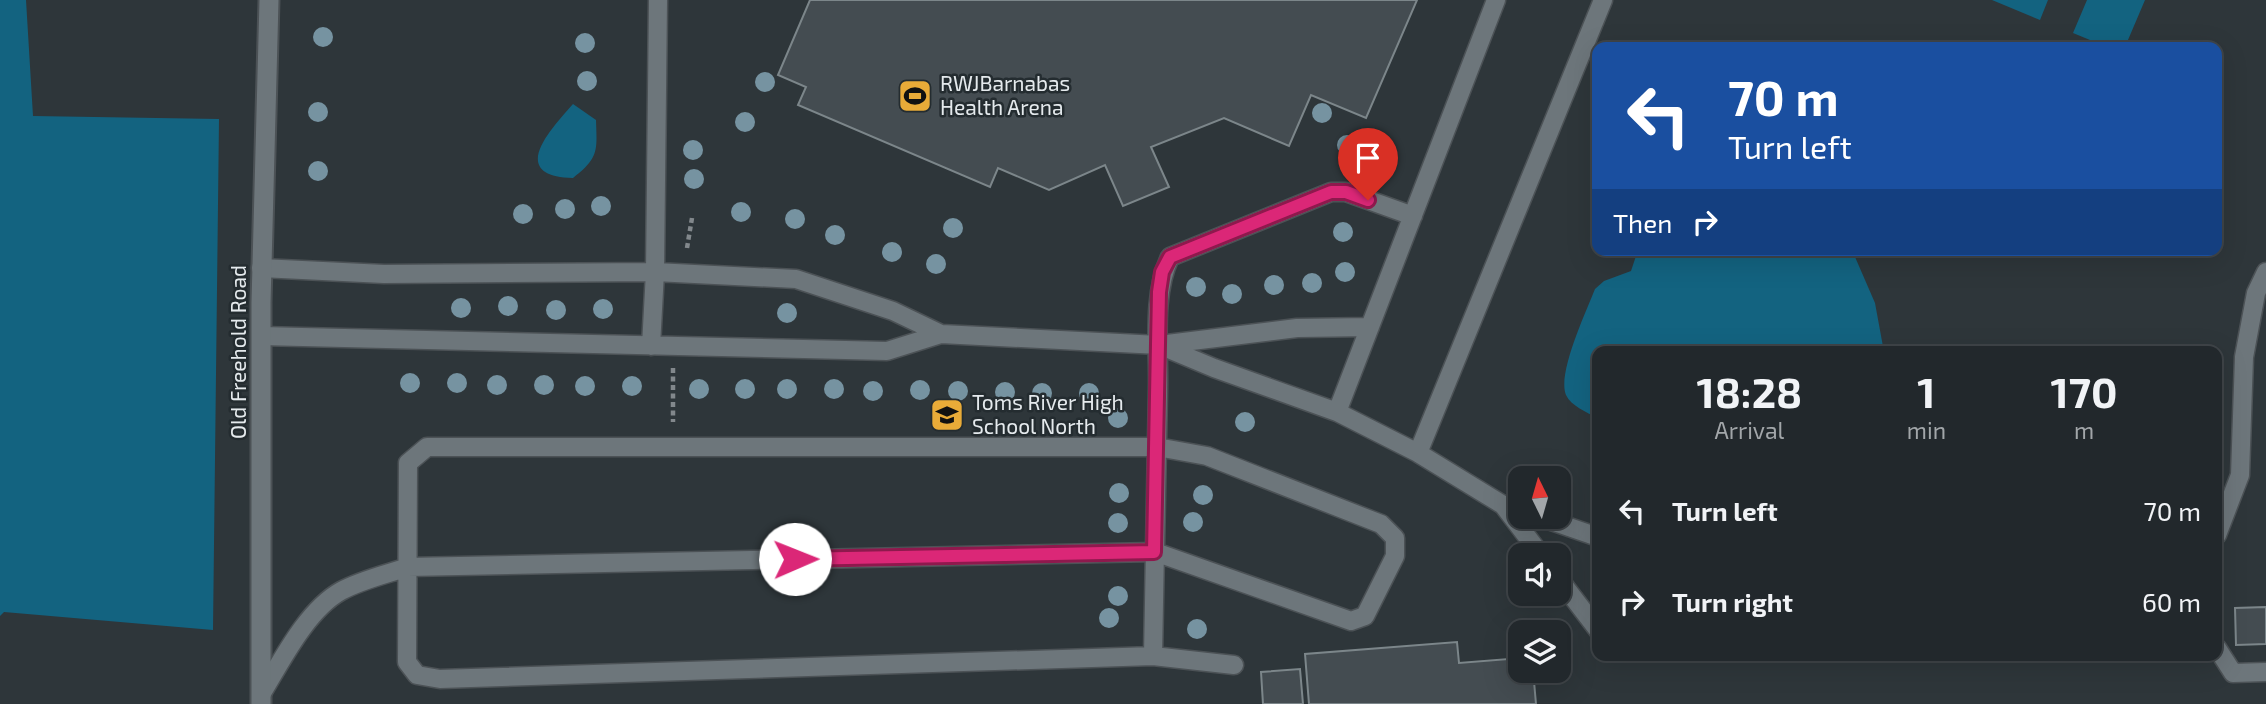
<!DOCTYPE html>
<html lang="en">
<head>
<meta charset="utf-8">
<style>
  :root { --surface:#22282c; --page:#2a3034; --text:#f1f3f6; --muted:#a2a6a9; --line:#3f4448 }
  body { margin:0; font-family:"Exo 2",sans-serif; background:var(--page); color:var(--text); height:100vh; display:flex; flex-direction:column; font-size:26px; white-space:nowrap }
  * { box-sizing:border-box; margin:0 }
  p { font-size:23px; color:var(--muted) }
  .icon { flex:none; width:38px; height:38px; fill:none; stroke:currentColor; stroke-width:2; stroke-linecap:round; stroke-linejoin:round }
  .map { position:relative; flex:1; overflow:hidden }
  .panel { position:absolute; left:1592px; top:346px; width:630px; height:315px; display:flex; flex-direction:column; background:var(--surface); border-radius:14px; box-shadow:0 7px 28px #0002,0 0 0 2px var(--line) }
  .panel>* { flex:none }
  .top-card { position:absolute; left:1592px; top:42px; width:630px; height:214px; border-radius:14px; box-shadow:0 7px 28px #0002,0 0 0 2px var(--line); background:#1a4fa0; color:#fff; overflow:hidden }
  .needle { width:46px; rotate:355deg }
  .buttons { position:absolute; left:1508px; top:466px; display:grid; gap:14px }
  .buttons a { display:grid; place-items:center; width:63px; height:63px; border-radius:14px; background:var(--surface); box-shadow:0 7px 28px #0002,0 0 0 2px var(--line); font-size:35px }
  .pin { position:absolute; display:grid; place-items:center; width:60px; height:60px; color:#fff; margin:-72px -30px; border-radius:50% 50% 50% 0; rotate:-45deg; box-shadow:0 0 7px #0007 }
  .pin .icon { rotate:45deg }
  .me { position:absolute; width:77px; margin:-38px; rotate:89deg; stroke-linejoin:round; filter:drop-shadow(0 0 5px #0008) }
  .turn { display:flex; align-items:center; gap:24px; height:147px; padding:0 21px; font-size:32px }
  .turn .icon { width:91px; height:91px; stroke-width:2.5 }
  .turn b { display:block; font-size:49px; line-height:60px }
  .then { display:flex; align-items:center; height:66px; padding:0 21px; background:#0003; gap:14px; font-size:26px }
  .eta { display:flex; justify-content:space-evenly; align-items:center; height:119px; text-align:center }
  .eta b { font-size:42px; font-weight:700; line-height:49px }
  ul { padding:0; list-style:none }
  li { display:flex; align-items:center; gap:21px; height:91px; padding:0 21px }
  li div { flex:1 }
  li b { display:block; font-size:26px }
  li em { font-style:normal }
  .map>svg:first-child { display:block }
  .green { fill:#136380 }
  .building { fill:#444c51; stroke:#7c868a; stroke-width:2 }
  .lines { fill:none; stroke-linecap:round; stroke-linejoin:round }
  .service-casing { stroke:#4c5256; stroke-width:21 }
  .secondary-casing { stroke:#4c5256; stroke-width:23 }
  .path { stroke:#82888c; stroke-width:4.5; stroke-dasharray:5 3.5; stroke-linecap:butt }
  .service { stroke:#6d767b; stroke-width:18 }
  .secondary { stroke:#6d767b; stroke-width:19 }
  .tree { fill:#7693a1 }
  .route-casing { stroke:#8e194d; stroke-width:18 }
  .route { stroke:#db2777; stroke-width:12 }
  .labels { text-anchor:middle; stroke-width:5; stroke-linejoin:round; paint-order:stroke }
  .poi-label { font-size:21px; fill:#e5eaed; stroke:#242c30; text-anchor:start }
  .street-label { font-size:21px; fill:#e5eaed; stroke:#242c30 }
</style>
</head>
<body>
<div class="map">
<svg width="2266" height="704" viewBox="0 0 2266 704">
  <rect width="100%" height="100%" fill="#2e363a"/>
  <path class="green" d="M0,0H26L33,116L219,119L213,630L4,612L0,616Z
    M1992,0H2048L2040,20Z
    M2087,0H2145L2125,47H2107L2073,33Z
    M573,104L596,120C597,151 599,158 573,178C507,176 550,130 573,104Z
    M1638,250H1852L1875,303L1884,352H1598L1597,418C1587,412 1571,406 1566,395C1557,374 1586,312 1595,289L1604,281L1631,271Z"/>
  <path class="building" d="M810,0H1417L1366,118L1311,95L1289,146L1224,118L1151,147L1169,187L1123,206L1105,165L1049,190L998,168L990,187L798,105L806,87L778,75Z
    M2266,607V644L2236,645L2235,608Z
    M1457,642L1459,663L1521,658V670H1533L1536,704H1309L1305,654Z
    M1300,669L1303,704H1263L1261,672Z"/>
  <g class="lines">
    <defs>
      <path id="service" d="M941,334L1159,345L1297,328L1370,327
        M261,336L887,351L941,334L893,311L796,279L655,272L384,274L261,268
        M1159,345L1214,368L1337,412L1418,453L1503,505L1521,511
        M651,346L655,272L658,0
        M1337,412L1496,0
        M1418,453L1603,0
        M1503,505L1541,555
        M1537,516L1598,537
        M2217,535L2240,475L2244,357L2256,293L2266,272
        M1559,579L1598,630
        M2217,648L2233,673L2266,672
        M1153,656L1234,665
        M262,693C282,660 307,610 341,591C361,580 387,574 408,567L1155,552L1351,621L1365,616L1395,556V538L1381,524L1207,456L1157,447H427L408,463L407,662L417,675L440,679L1153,656C1154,567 1156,478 1158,389C1159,347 1152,295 1170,257L1331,192H1346L1413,216"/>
      <path id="secondary" d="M261,704V303L269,0"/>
    </defs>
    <use href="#service" class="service-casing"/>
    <use href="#secondary" class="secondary-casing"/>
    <path class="path" d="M687,248L692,218
      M673,368V422"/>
    <use href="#service" class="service"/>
    <use href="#secondary" class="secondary"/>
  </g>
  <g class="tree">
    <circle cx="323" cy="37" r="10"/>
    <circle cx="585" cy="43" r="10"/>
    <circle cx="587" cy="81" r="10"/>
    <circle cx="765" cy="82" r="10"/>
    <circle cx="318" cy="112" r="10"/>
    <circle cx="1322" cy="113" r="10"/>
    <circle cx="745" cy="122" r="10"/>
    <circle cx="1347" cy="145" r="10"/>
    <circle cx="693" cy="150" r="10"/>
    <circle cx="1383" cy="166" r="10"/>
    <circle cx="318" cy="171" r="10"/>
    <circle cx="694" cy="179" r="10"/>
    <circle cx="601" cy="206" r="10"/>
    <circle cx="565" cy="209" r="10"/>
    <circle cx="741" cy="212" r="10"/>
    <circle cx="523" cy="214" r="10"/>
    <circle cx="795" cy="219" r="10"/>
    <circle cx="953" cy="228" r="10"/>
    <circle cx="1343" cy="232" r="10"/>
    <circle cx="835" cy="235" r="10"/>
    <circle cx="892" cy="252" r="10"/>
    <circle cx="936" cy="264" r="10"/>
    <circle cx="1345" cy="272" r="10"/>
    <circle cx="1312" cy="283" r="10"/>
    <circle cx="1274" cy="285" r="10"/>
    <circle cx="1196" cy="287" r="10"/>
    <circle cx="1232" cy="294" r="10"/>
    <circle cx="508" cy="306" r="10"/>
    <circle cx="461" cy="308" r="10"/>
    <circle cx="603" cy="309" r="10"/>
    <circle cx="556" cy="310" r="10"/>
    <circle cx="787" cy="313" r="10"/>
    <circle cx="410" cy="383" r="10"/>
    <circle cx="457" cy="383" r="10"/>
    <circle cx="497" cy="385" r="10"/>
    <circle cx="544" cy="385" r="10"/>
    <circle cx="585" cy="386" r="10"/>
    <circle cx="632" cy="386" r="10"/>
    <circle cx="699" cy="389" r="10"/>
    <circle cx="745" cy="389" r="10"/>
    <circle cx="787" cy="389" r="10"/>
    <circle cx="834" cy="389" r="10"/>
    <circle cx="920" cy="390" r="10"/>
    <circle cx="873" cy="391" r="10"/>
    <circle cx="958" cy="391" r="10"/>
    <circle cx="1005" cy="392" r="10"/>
    <circle cx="1042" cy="393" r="10"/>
    <circle cx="1089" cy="393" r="10"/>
    <circle cx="1118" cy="418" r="10"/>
    <circle cx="1245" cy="422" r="10"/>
    <circle cx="1119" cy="493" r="10"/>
    <circle cx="1203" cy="495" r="10"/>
    <circle cx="1193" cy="522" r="10"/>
    <circle cx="1118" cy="523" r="10"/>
    <circle cx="1118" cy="596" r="10"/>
    <circle cx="1109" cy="618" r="10"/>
    <circle cx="1197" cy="629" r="10"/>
  </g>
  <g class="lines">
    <defs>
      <path id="route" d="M795,559L1154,552L1159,292L1162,272L1170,257L1331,192H1346L1368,200"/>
    </defs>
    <use href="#route" class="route-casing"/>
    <use href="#route" class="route"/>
  </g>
  <defs>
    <symbol id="stadium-square" viewBox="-11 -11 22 22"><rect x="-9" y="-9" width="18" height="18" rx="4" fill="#e9ab38" stroke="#242c30"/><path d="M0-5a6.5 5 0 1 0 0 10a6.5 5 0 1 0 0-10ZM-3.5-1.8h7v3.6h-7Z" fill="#111"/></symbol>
    <symbol id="school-square" viewBox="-11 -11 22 22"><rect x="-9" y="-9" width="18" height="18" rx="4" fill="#e9ab38" stroke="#242c30"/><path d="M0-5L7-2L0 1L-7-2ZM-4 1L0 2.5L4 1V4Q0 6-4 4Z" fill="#111"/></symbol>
  </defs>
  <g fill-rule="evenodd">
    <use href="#stadium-square" x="896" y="77" width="38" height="38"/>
    <use href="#school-square" x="928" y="396" width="38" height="38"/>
  </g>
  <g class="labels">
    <g class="poi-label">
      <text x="940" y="91">RWJBarnabas<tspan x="940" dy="24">Health Arena</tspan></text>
      <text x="972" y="410">Toms River High<tspan x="972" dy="24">School North</tspan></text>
    </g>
    <g class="street-label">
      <text transform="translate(239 352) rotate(-90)" y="7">Old Freehold Road</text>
    </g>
  </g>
</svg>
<div class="buttons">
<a><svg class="needle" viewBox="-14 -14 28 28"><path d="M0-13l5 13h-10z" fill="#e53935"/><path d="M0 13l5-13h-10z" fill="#a2a6a9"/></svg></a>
<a><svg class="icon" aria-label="sound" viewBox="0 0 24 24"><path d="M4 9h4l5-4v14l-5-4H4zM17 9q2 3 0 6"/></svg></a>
<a><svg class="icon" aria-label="layers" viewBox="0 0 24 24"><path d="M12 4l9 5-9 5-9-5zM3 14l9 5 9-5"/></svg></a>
</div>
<div class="pin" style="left:1368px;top:200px;background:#d93025"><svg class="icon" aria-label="arrive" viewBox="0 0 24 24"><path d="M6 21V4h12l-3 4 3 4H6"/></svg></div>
<svg class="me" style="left:795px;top:559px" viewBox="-20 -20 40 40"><circle r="19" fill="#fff"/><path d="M0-13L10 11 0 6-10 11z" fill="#db2777"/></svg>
<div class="top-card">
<div class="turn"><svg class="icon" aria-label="left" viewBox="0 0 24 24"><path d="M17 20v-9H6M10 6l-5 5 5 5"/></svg><div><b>70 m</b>Turn left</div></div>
<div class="then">Then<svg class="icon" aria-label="right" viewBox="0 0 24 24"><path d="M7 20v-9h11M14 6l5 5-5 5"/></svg></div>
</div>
<section class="panel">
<div class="eta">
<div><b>18:28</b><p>Arrival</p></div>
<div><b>1</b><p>min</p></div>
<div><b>170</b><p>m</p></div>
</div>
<ul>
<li><svg class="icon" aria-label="left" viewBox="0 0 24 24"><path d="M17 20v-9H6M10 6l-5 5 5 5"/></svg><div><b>Turn left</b></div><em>70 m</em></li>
<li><svg class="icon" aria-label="right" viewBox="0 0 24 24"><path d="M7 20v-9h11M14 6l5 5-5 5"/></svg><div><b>Turn right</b></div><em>60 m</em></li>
</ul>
</section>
</div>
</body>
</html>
